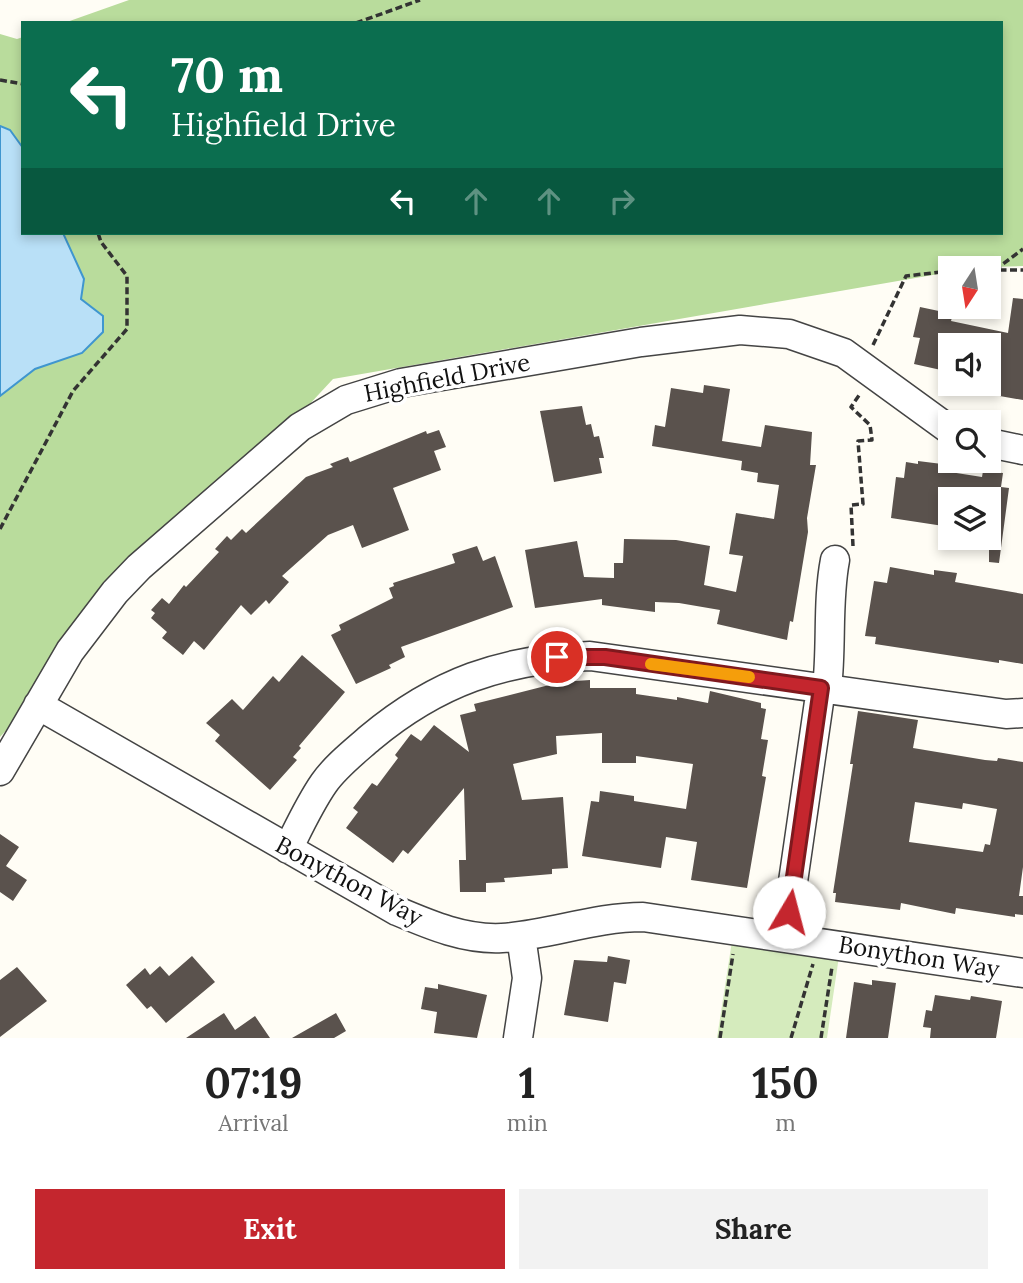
<!DOCTYPE html>
<html lang="en">
<head>
<meta charset="utf-8">
<style>
  :root { --surface:#fff; --page:#f2f2f2; --text:#222; --muted:#767676; --accent:#c4262e }
  body { margin:0; font-family:Lora,serif; background:var(--page); color:var(--text); height:100vh; display:flex; flex-direction:column; font-size:26px; white-space:nowrap }
  * { box-sizing:border-box; margin:0 }
  p { font-size:23px; color:var(--muted) }
  .icon { flex:none; width:38px; height:38px; fill:none; stroke:currentColor; stroke-width:2; stroke-linecap:round; stroke-linejoin:round }
  .map { position:relative; height:1038px; overflow:hidden }
  .panel { display:flex; flex-direction:column; background:var(--surface); flex:1 }
  .panel>* { flex:none }
  .guide { position:absolute; left:21px; top:21px; width:982px; height:214px; border-radius:0px; box-shadow:0 4px 10px #0003; background:#0b6e4f; color:#fff; overflow:hidden }
  .needle { width:46px; rotate:192deg }
  .tools { position:absolute; left:938px; top:256px; display:grid; gap:14px }
  .tools a { display:grid; place-items:center; width:63px; height:63px; border-radius:0px; background:var(--surface); box-shadow:0 4px 10px #0003; font-size:35px }
  .pin { position:absolute; display:grid; place-items:center; width:60px; height:60px; color:#fff; margin:-30px; border:4px solid #fff; border-radius:50%; box-shadow:0 2px 7px #0007 }
  .me { position:absolute; width:77px; margin:-38px; rotate:8deg; stroke-linejoin:round; filter:drop-shadow(0 0 5px #0008) }
  .turn { display:flex; align-items:center; gap:24px; height:147px; padding:0 35px; font-size:32px }
  .turn .icon { width:91px; height:91px; stroke-width:2.5 }
  .turn b { display:block; font-size:49px; line-height:60px }
  .lanes { display:flex; align-items:center; height:66px; padding:0 35px; background:#0003; justify-content:center; gap:35px; direction:ltr }
  .lanes .off { opacity:.35 }
  .eta { display:flex; justify-content:space-evenly; align-items:center; height:119px; text-align:center }
  .eta b { font-size:42px; font-weight:700; line-height:49px }
  .cta { display:flex; gap:14px; margin-top:auto; padding:14px 35px }
  .cta a { flex:1; height:80px; border-radius:0px; background:var(--accent); color:#fff; font-size:28px; font-weight:700; line-height:80px; text-align:center }
  .cta a+a { background:var(--page); color:var(--text) }
  .map>svg:first-child { display:block }
  .green { fill:#d5ebbd }
  .forest { fill:#b9dc9c }
  .water { fill:#b9e0f7; stroke:#3f96cf; stroke-width:2 }
  .building { fill:#5a524d; fill-rule:evenodd }
  .lines { fill:none; stroke-linecap:round; stroke-linejoin:round }
  .minor-casing { stroke:#444; stroke-width:31 }
  .path { stroke:#333; stroke-width:3.5; stroke-dasharray:7 3.5; stroke-linecap:butt }
  .minor { stroke:#fff; stroke-width:28 }
  .route-casing { stroke:#7f191e; stroke-width:18 }
  .route { stroke:#c4262e; stroke-width:12 }
  .slow { stroke:#f59e0b; stroke-width:12 }
  .labels { text-anchor:middle; stroke-width:7; stroke-linejoin:round; paint-order:stroke }
  .street-label { font-size:24px; fill:#111; stroke:#fff }
</style>
</head>
<body>
<div class="map">
<svg width="1023" height="1038" viewBox="0 0 1023 1038">
  <rect width="100%" height="100%" fill="#fffdf5"/>
  <path class="green" d="M732,941L839,956L827,1038H717Z"/>
  <path class="forest" d="M129,0H1023V266L950,268V272L333,379L0,737V34L17,39L23,37V233H1001V23H64Z"/>
  <path class="water" d="M0,126L10,130L23,148V233H63L84,279L81,299L103,316V332L82,353L35,369L0,396Z"/>
  <path class="building" d="M1013,298L1023,299V400L994,395L1000,355L989,352V345H950V372L914,364L920,338L913,337L920,307L953,314L951,321L1008,333Z
    M704,385L730,389L722,441L761,447L765,425L812,432L810,465H816L807,518L808,532L793,622L790,621L787,640L717,624L720,610L679,603L655,602V612L602,605V599L535,608L525,550L577,541L584,577L614,578V563H623L624,539L676,540L710,546L704,585L736,592L743,556L729,554L736,513L774,519L779,485L757,482L758,473L741,470L742,461L652,446L655,425L665,427L671,388L703,393Z
    M582,406L586,425L591,424L594,437L599,436L604,458H599L602,473L554,482L540,411Z
    M439,430L446,447L434,451L441,470L393,488L409,530L362,548L353,525L328,535L282,576L289,582L269,604L266,600L251,615L241,605L204,650L194,641L183,655L162,638L167,632L151,618L155,613L151,610L162,598L169,604L184,585L186,587L219,552L215,549L227,536L231,540L242,529L246,533L306,477L333,467L330,464L348,457L350,462L426,431L427,434Z
    M918,461L950,465V472L982,477L983,471L1003,473L1001,487L1009,488L999,563L989,562V499H950V527L891,518L896,477L904,478L906,462L918,464Z
    M477,546L483,561L495,556L513,607L401,647L405,657L389,665L391,668L356,684L331,635L341,630L339,625L393,598L389,588L394,586L393,583L455,563L452,554Z
    M890,567L934,575V570L957,573L955,582L1023,594V664L999,660V663L875,644L876,637L865,636L874,581L887,583Z
    M302,655L345,692L299,746L301,748L293,757L297,760L270,790L215,741L220,735L206,723L232,699L243,710L273,676L279,682Z
    M590,680V688H636V694L677,700V697L708,703L710,691L761,703V708L766,709L761,739L768,740L762,776L766,777L747,888L691,880L697,842L666,837L661,868L582,856L591,801L599,802L600,791L634,796V801L686,809L693,764L636,756V763H602V733L556,736L557,754L513,764L522,800L563,797L568,868L552,869V874L504,878L505,882L486,883V892H460L459,860H466L464,788L408,854L403,850L393,863L346,828L358,812L353,808L372,783L377,786L398,758L395,755L411,734L421,741L434,725L469,752L460,715L476,711L474,704L561,682Z
    M858,711L918,720L913,748L985,760L997,761L998,758L1023,762V867L1019,896H1023V915L1015,914V917L956,908L955,914L901,903L900,910L835,902L836,893H833L853,764H850ZM915,802L962,809L963,803L997,809L990,845L985,844L983,852L909,842Z
    M0,834L19,847L6,866L27,880L13,901L0,892Z
    M192,956L215,982L166,1023L151,1006L147,1009L126,985L145,968L150,975L160,966L169,976Z
    M608,956L630,960L626,984L614,982L608,1022L564,1015L574,960L607,962Z
    M17,967L47,1001L0,1037V980Z
    M872,980L896,983L888,1038H846L854,982L872,985Z
    M438,984L487,995L477,1038L434,1033L437,1012L421,1009L425,987L438,989Z
    M935,995L970,1000L971,996L1002,1001L996,1038H930L931,1028L923,1027L926,1010L932,1011Z
    M224,1013L235,1030L255,1016L270,1038H186Z
    M336,1013L346,1031L334,1038H292Z"/>
  <g class="lines">
    <defs>
      <path id="minor" d="M989,443L1023,450
        M827,688C832,645 827,602 835,560
        M38,705L397,911C430,925 465,940 502,938C550,935 594,917 643,917L1023,973
        M0,771L70,651L115,592L139,567L300,427L346,400L401,383L641,342L740,330L789,334L844,353L950,430
        M288,849C299,827 310,803 324,783C336,766 354,752 370,738C437,682 503,659 590,656L1006,714L1023,713
        M785,937L821,688
        M518,1038L527,978L521,936"/>
    </defs>
    <use href="#minor" class="minor-casing"/>
    <path class="path" d="M356,23L420,0
      M0,80L23,84
      M989,270H1023
      M995,270L1023,249
      M873,345L906,276L950,271
      M0,529L73,391L127,329V276L101,242L98,233
      M853,546L851,505L863,504L858,441L872,440L870,425L851,407L860,394
      M720,1038L733,954
      M791,1038L813,964
      M821,1038L832,967"/>
    <use href="#minor" class="minor"/>
  </g>
  <g class="lines">
    <defs>
      <path id="route" d="M557,657H605L821,688L789,912"/>
    </defs>
    <use href="#route" class="route-casing"/>
    <use href="#route" class="route"/>
    <path class="slow" d="M651,664L749,677"/>
  </g>
  <g class="labels">
    <g class="street-label">
      <text transform="translate(447 378) rotate(-11)" y="8">Highfield Drive</text>
      <text transform="translate(349 881) rotate(28)" y="8">Bonython Way</text>
      <text transform="translate(919 957) rotate(9)" y="8">Bonython Way</text>
    </g>
  </g>
</svg>
<div class="tools">
<a><svg class="needle" viewBox="-14 -14 28 28"><path d="M0-13l5 13h-10z" fill="#e53935"/><path d="M0 13l5-13h-10z" fill="#767676"/></svg></a>
<a><svg class="icon" aria-label="sound" viewBox="0 0 24 24"><path d="M4 9h4l5-4v14l-5-4H4zM17 9q2 3 0 6"/></svg></a>
<a><svg class="icon" aria-label="search" viewBox="0 0 24 24"><circle cx="10" cy="10" r="6"/><path d="M15 15l6 6"/></svg></a>
<a><svg class="icon" aria-label="layers" viewBox="0 0 24 24"><path d="M12 4l9 5-9 5-9-5zM3 14l9 5 9-5"/></svg></a>
</div>
<div class="pin" style="left:557px;top:657px;background:#d93025"><svg class="icon" aria-label="arrive" viewBox="0 0 24 24"><path d="M6 21V4h12l-3 4 3 4H6"/></svg></div>
<svg class="me" style="left:789px;top:912px" viewBox="-20 -20 40 40"><circle r="19" fill="#fff"/><path d="M0-13L10 11 0 6-10 11z" fill="#c4262e"/></svg>
<div class="guide">
<div class="turn"><svg class="icon" aria-label="left" viewBox="0 0 24 24"><path d="M17 20v-9H6M10 6l-5 5 5 5"/></svg><div><b>70 m</b>Highfield Drive</div></div>
<div class="lanes"><svg class="icon" aria-label="left" viewBox="0 0 24 24"><path d="M17 20v-9H6M10 6l-5 5 5 5"/></svg><svg class="icon off" aria-label="ahead" viewBox="0 0 24 24"><path d="M12 20V5M6 11l6-6 6 6"/></svg><svg class="icon off" aria-label="ahead" viewBox="0 0 24 24"><path d="M12 20V5M6 11l6-6 6 6"/></svg><svg class="icon off" aria-label="right" viewBox="0 0 24 24"><path d="M7 20v-9h11M14 6l5 5-5 5"/></svg></div>
</div>
</div>
<section class="panel">
<div class="eta">
<div><b>07:19</b><p>Arrival</p></div>
<div><b>1</b><p>min</p></div>
<div><b>150</b><p>m</p></div>
</div>
<div class="cta"><a>Exit</a><a>Share</a></div>
</section>
</body>
</html>
